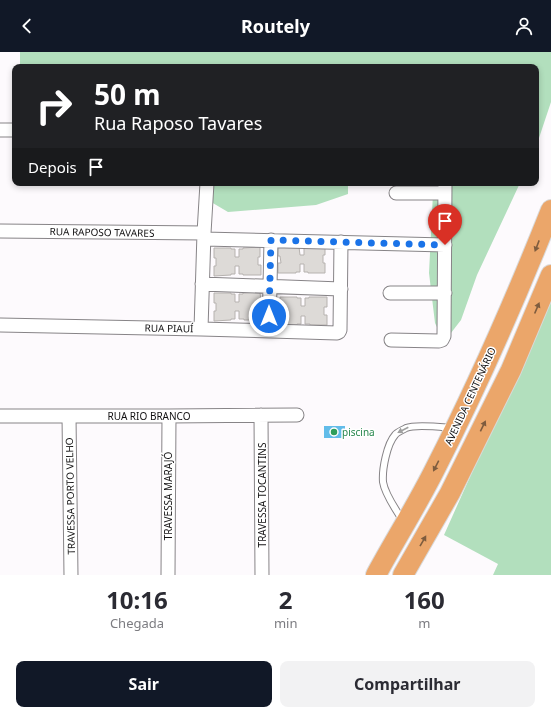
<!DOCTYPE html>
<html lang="pt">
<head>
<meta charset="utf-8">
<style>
  :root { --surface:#fff; --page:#f2f2f3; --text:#2b2b33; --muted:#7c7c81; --accent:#111827 }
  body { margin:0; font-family:"Noto Sans",sans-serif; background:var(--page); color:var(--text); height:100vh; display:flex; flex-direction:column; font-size:15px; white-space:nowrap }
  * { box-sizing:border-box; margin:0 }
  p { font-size:13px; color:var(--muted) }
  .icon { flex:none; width:22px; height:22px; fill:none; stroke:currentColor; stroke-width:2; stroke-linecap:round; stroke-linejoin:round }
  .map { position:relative; height:523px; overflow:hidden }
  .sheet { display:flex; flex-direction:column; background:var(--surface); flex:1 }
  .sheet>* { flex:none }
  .banner { position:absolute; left:12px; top:12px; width:527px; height:122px; border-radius:8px; box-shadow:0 2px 6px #0003; background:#202124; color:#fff; overflow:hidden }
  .pin { position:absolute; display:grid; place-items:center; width:34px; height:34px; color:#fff; margin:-41px -17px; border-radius:50% 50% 50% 0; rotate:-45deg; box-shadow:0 0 4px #0007 }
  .pin .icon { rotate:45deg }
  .me { position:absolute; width:44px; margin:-22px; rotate:0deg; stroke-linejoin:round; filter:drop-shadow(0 0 3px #0008) }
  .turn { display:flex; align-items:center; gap:14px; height:84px; padding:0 16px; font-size:18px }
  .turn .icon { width:52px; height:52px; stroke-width:2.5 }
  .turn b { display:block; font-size:28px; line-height:34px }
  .then { display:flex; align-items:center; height:38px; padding:0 16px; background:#0003; gap:8px; font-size:15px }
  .eta { display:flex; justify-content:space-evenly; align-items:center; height:68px; text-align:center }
  .eta b { font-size:24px; font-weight:700; line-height:28px }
  .cta { display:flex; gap:8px; margin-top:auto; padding:8px 16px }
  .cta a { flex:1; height:46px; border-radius:8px; background:var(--accent); color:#fff; font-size:16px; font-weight:700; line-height:46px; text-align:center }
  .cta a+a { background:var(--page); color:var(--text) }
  header { display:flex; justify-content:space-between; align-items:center; height:52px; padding:0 16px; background:var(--accent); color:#fff; font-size:18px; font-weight:700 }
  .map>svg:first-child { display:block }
  .green { fill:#b2dfbd }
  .water { fill:#62bce9 }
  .building { fill:#dddad7; stroke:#b6b2af }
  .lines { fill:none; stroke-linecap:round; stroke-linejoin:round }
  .lane-casing { stroke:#878487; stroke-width:8 }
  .street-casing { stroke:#878487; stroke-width:15 }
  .primary-casing { stroke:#d9d9d9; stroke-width:22 }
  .lane { stroke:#fff; stroke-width:6 }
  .street { stroke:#fff; stroke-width:13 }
  .primary { stroke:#eba66a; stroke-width:20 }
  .oneway { fill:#7e5c3e }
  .oneway2 { fill:#a0a0a0 }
  .route { stroke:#1a73e8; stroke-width:7; stroke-dasharray:0 12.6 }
  .leisure-dot { fill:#2e9e5b; stroke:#fff; stroke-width:1.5 }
  .labels { text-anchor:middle; stroke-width:3; stroke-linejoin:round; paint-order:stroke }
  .street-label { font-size:10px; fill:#121112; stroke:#fff }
  .leisure-label { font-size:10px; fill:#27864d; stroke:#fff; text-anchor:start }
</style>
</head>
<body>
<header><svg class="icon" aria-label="back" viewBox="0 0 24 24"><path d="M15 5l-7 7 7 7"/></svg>Routely<svg class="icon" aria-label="person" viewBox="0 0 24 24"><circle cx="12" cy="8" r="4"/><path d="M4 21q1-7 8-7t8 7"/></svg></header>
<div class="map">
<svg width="551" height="523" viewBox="0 0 551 523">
  <rect width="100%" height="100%" fill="#fdfafd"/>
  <path class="green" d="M20,0H551V50L536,95V15H20Z
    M206,131H348V142L316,153L228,160L206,147Z
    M437,131H520L477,223L461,268L444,290L435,271L429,221L433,141Z
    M551,249V523H493L498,512L444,483L482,398Z"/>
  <path class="water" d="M324,374H345V386H324Z"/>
  <path class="building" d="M325,193V203H323V211H325V221H308V220H304V212H300V220H296V221H278V211H281L280,204H278V194L299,195L300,203H304V194Z
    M260,195V205H258V213H261V223H243V222H239V214H235V222H231V223L214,224V214H216V206H214V196H231V197H235V205H239V197H243V196Z
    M260,240L261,250H258V258H261V268H244V267H239V259H235V267H231V268L214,269V259H216V251H214V241H231V242H235V250H239V242H243V241Z
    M280,245H297V246H301V254H305V246H309V245H327V255H324V263H327V273H310V272H305V264H301V272H297V273H280V263H282V255H280Z"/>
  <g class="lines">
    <defs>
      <path id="lane" d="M402,468C396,457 385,443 383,430C382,417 387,392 395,383C397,380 403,378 406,376C416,372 440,375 451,376"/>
      <path id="street" d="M0,78H15
        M396,141H445
        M0,179L204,181
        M204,187L445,193
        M202,232L341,237
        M390,241H445
        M0,273L201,277L337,281L339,280L340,278L341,190
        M201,277L204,181L207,131
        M269,279L271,188
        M391,288L439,289L442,288L444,284L445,131
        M261,363L262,523
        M0,364H169L297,363
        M69,364L71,523
        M168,523L169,364"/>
      <path id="primary" d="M376,523C395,488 417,453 435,417C478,333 516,246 551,158
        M403,523L450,441L511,318L551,223"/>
    </defs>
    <use href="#lane" class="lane-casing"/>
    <use href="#street" class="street-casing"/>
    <use href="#primary" class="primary-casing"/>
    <use href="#lane" class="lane"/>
    <use href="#street" class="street"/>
    <use href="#primary" class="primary"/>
  </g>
  <defs><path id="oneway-solid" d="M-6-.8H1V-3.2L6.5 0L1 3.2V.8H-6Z"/></defs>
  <g class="oneway">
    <use href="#oneway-solid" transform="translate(537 194) rotate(111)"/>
    <use href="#oneway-solid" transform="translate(537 256) rotate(-67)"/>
    <use href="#oneway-solid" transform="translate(483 374) rotate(-64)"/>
    <use href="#oneway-solid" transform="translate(436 414) rotate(117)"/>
    <use href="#oneway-solid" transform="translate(423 489) rotate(-60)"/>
  </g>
  <use class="oneway2" href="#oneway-solid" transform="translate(403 378) rotate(153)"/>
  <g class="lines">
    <path class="route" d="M269,264L271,188L445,193"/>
  </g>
  <circle class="leisure-dot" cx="334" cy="380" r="4"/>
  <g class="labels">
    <g class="street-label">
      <text transform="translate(102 180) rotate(1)" y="4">RUA RAPOSO TAVARES</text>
      <text transform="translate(169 276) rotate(1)" y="4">RUA PIAUÍ</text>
      <text transform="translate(470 344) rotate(-65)" y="4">AVENIDA CENTENÁRIO</text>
      <text x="149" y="368">RUA RIO BRANCO</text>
      <text transform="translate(262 443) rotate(-90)" y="4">TRAVESSA TOCANTINS</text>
      <text transform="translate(70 444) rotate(-91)" y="4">TRAVESSA PORTO VELHO</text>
      <text transform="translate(168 444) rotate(-90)" y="4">TRAVESSA MARAJÓ</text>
    </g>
    <g class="leisure-label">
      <text x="342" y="384">piscina</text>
    </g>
  </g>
</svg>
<div class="pin" style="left:445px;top:193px;background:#d93025"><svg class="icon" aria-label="arrive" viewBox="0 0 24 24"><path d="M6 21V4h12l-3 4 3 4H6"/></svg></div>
<svg class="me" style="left:269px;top:264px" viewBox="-20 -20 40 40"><circle r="17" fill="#1a73e8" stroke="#fff" stroke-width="3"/><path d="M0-11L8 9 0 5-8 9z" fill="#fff"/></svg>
<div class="banner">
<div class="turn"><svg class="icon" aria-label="right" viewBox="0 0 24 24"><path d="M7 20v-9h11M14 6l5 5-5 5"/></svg><div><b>50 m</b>Rua Raposo Tavares</div></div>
<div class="then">Depois<svg class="icon" aria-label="arrive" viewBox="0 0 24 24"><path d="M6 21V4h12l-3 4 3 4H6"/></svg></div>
</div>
</div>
<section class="sheet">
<div class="eta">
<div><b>10:16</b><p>Chegada</p></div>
<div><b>2</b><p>min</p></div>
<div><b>160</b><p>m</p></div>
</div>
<div class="cta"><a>Sair</a><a>Compartilhar</a></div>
</section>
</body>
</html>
